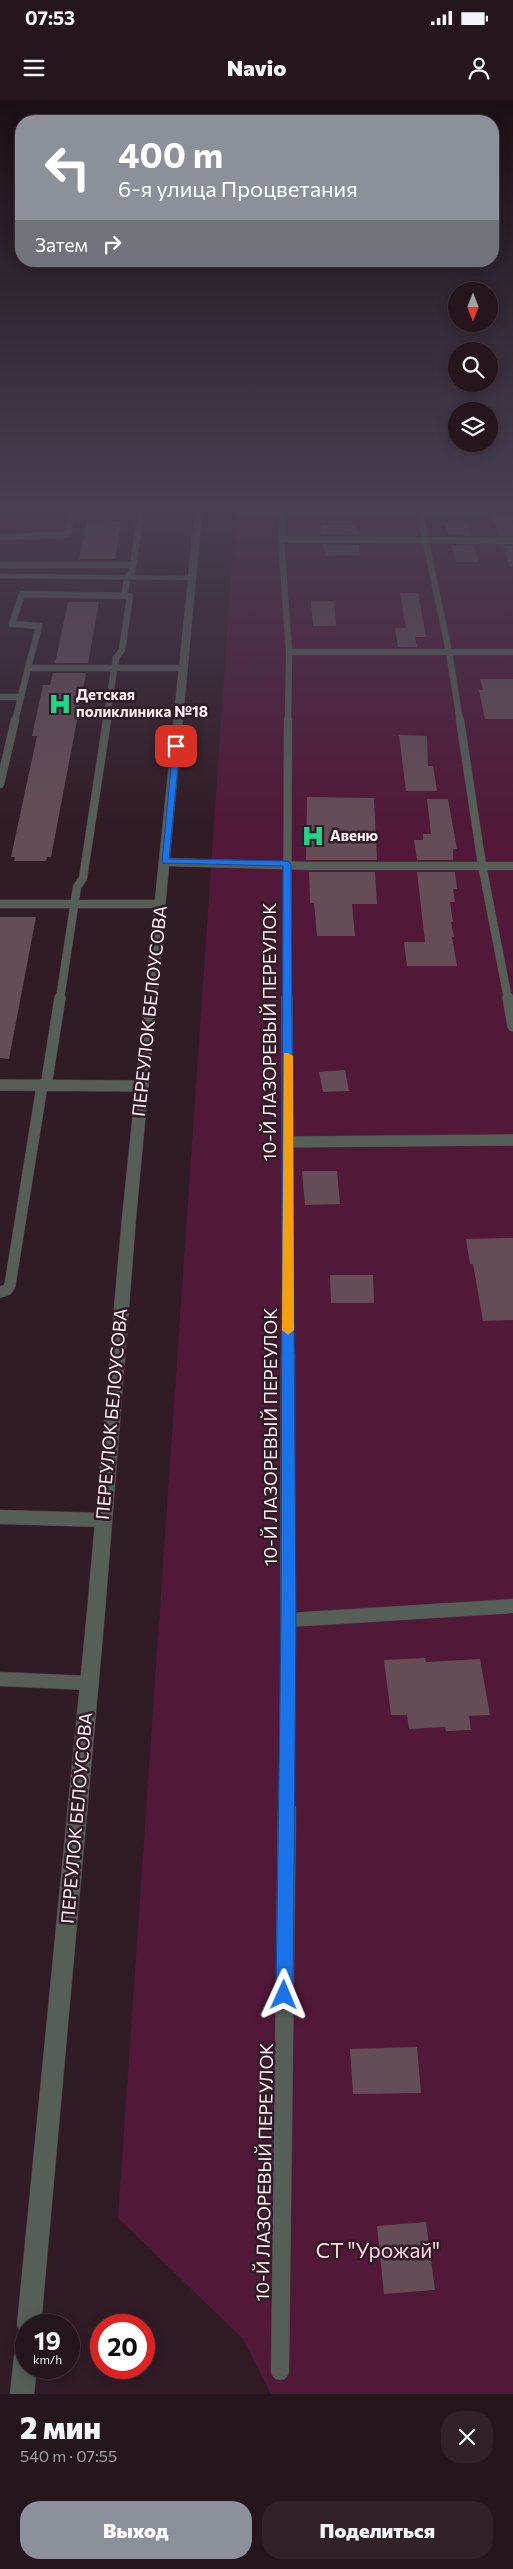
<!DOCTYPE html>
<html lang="ru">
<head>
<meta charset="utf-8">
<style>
  :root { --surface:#25151c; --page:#312229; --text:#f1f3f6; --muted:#a39fa3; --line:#42343b; --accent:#8c9099 }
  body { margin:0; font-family:Commissioner,sans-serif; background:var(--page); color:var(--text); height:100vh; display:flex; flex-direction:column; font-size:19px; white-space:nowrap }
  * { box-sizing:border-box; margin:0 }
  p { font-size:16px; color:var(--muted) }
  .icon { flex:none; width:28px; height:28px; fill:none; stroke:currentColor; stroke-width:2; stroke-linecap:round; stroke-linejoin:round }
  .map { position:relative; height:2294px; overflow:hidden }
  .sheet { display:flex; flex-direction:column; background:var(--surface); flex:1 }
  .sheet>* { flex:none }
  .banner { position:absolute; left:15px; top:15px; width:484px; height:152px; border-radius:20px; box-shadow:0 2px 12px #0003,0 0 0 1px var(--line); background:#8c9099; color:#fff; overflow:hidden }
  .needle { width:32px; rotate:180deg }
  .buttons { position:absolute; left:448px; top:182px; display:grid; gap:10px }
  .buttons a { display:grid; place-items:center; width:50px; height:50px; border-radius:50%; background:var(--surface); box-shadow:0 2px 12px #0003,0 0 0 1px var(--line); font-size:25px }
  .speed { position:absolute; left:15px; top:2214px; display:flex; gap:10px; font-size:25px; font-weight:700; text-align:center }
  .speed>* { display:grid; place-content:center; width:65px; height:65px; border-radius:50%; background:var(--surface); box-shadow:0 2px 12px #0003,0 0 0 1px var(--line); line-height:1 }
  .speed small { font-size:12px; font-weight:400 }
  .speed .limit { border:8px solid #d22; background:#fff; color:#111 }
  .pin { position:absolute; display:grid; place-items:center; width:42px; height:42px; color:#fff; margin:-21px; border-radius:10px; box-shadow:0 2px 8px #0006 }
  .me { position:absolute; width:55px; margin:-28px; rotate:1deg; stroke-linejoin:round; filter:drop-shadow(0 0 4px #0008) }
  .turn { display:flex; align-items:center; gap:18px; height:105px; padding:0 20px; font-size:22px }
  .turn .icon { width:65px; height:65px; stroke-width:2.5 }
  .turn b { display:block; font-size:35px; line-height:42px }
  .then { display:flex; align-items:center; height:48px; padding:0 20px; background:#0003; gap:10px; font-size:19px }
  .round { display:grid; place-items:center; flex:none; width:52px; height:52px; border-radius:20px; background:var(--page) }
  .summary { display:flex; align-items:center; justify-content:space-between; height:85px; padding:0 20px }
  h1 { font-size:30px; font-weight:800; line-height:38px }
  .button { display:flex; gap:10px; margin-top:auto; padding:10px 20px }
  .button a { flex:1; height:58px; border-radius:20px; background:var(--accent); color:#fff; font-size:20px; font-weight:800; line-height:58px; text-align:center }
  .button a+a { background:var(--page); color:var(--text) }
  .status { display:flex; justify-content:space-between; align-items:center; height:35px; padding:0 25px; background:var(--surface); direction:ltr }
  .status svg { height:14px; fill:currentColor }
  header { display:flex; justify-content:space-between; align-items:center; height:65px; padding:0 20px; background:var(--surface); font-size:22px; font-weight:800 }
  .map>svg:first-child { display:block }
  .green { fill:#511837 }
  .building { fill:#654d57 }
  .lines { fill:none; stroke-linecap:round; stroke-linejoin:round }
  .service-far4-casing { stroke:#4d3943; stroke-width:7 }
  .service-far3-casing { stroke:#4d3943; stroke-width:9 }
  .service-far2-casing { stroke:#4d3943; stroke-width:12 }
  .service-far1-casing { stroke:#4d3943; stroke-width:15 }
  .service-casing { stroke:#4d3943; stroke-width:19 }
  .minor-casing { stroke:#4d3943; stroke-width:1 }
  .service-far4 { stroke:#555f58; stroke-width:6 }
  .service-far3 { stroke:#555f58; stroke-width:8 }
  .service-far2 { stroke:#555f58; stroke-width:11 }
  .service-far1 { stroke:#555f58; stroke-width:14 }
  .service { stroke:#555f58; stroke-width:18 }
  .minor { fill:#555f58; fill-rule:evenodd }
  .route { fill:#1a73e8; stroke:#114b97 }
  .slow { fill:#f59e0b }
  .labels { text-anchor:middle; stroke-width:5; stroke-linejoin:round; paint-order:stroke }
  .far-poi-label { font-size:15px; font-weight:bold; fill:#fcedf4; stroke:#311c26; text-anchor:start }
  .street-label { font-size:18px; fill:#fcedf4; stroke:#311c26 }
  .near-park-label { font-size:21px; fill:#fdd3e5; stroke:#311c26 }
</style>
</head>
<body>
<div class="status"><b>07:53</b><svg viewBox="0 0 49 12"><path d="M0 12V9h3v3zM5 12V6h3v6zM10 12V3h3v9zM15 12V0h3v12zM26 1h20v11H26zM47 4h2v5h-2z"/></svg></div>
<header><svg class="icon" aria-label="menu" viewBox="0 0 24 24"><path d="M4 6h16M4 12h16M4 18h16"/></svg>Navio<svg class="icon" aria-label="person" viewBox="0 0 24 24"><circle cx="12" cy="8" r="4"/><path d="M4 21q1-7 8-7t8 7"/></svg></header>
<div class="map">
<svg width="513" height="2294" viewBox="0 0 513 2294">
  <rect width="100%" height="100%" fill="#311c26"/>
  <path class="green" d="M236,404H513V2294H271L243,2239L118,2118Z
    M0,414H25L21,429H0Z"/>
  <path class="building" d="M96,404H121L120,410H94Z
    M492,414H513V436H499Z
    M92,420L121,421L115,459H79L87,421Z
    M444,422H467L471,436L448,435Z
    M321,425H356L357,435L322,434Z
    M323,444L359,445L360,455L325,456Z
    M451,445L474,446L479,462H456Z
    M503,446H513V466L510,467Z
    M400,493H418L426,537H415L417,547H398L395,528H406Z
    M311,501H334L336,526H313Z
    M68,502H99L88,563H55Z
    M53,573H86L51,757H47L46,761H14L15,757H11L37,636H32L43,585H50Z
    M480,579H513V619H485L479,590H483Z
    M399,635L427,636L428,666H433L437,691H406Z
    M307,697L374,698L377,760H306Z
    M427,699H448L457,749H453V760H417L414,740H423V734H431Z
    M309,772H375L377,804H352L355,836H317L314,803H310Z
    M417,772H455L457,789H453L455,802H450L453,822H451L454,837H452L457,866H407L404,842H425Z
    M0,817H36L9,959L0,958Z
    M345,970L349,991L323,992L319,972Z
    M302,1071H337L340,1104L305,1105Z
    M513,1138V1220L483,1221L473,1164H470L466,1139Z
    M330,1175H373L374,1203H331Z
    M425,1558L426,1562L480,1559L490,1615L469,1616L471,1630L446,1631L445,1627L409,1629L407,1615H391L384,1560Z
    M417,1947L421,1993L353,1994L350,1949Z
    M426,2122L435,2190L384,2194L377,2126Z"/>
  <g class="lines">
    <defs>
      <path id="service-far4" d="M284,404L281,439L289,552L288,621
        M418,404L449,552L460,621
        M72,415H140
        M0,437L65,435L68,432L75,404
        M281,439L513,441
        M0,465H133
        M125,494L127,478L132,472L141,410L145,404
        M289,552H513
        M28,568L39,526L12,524L22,494L130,496L122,550L116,558L106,621
        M0,597H21
        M15,621L28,568H184"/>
      <path id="service-far3" d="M460,620L482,765L508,899
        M0,684L15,620
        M165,762L313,766H513
        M0,804H161
        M60,899L77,787L83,778L107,620
        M287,899L288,620"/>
      <path id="service-far2" d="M287,898L288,1255
        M508,898L513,926
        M0,985L143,986
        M46,986L60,898
        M288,1042L513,1040
        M0,1192L7,1190L10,1185L42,986"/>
      <path id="service-far1" d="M0,1417L103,1420
        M289,1520L513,1506
        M0,1579L89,1583
        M287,1711L288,1254"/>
      <path id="service" d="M280,2271L287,1710"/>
      <path id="minor" d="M195,404H203L136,1118L105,1512L41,2225H26V2236L21,2233L17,2225L87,1512L122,1118L188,480L0,478V474L188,476Z
        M26,2244V2268H37L34,2294H10L14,2256L18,2248Z"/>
    </defs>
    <use href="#service-far4" class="service-far4-casing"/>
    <use href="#service-far3" class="service-far3-casing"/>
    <use href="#service-far2" class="service-far2-casing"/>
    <use href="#service-far1" class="service-far1-casing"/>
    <use href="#service" class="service-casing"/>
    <use href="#minor" class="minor-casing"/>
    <use href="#service-far4" class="service-far4"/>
    <use href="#service-far3" class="service-far3"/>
    <use href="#service-far2" class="service-far2"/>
    <use href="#service-far1" class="service-far1"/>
    <use href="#service" class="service"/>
    <use href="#minor" class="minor"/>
  </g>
  <linearGradient id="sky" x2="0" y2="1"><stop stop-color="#1b0f15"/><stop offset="0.56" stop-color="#484052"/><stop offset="1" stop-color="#484052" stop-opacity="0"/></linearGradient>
  <rect width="513" height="725" fill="url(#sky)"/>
  <path class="route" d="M176,643L180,646L169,759L287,761L291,764L296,1520L293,1895L290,1901L284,1904L278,1901L276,1895L281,1520L283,766L162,763L173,646Z"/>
  <path class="slow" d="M284,953H288L293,956L294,1230L288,1235L282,1230Z"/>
  <defs>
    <symbol id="hospital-bare" viewBox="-9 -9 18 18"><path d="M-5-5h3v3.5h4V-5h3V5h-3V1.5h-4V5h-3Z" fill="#1ed888" stroke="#311c26" stroke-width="2.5" paint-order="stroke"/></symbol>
  </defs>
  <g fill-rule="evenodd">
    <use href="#hospital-bare" x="44" y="588" width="32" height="32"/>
    <use href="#hospital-bare" x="297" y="720" width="32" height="32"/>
  </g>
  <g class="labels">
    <g class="far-poi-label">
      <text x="76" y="600">Детская<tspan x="76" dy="17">поликлиника №18</tspan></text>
      <text x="330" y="741">Авеню</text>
    </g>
    <g class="street-label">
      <text transform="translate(150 911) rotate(-84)" y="6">ПЕРЕУЛОК БЕЛОУСОВА</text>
      <text transform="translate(270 932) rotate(-90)" y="6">10-Й ЛАЗОРЕВЫЙ ПЕРЕУЛОК</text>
      <text transform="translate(112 1314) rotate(-85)" y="6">ПЕРЕУЛОК БЕЛОУСОВА</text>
      <text transform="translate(271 1337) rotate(-90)" y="6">10-Й ЛАЗОРЕВЫЙ ПЕРЕУЛОК</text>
      <text transform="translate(77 1718) rotate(-85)" y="6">ПЕРЕУЛОК БЕЛОУСОВА</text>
      <text transform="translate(265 2072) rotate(-89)" y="6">10-Й ЛАЗОРЕВЫЙ ПЕРЕУЛОК</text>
    </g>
    <g class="near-park-label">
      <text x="378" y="2158">СТ "Урожай"</text>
    </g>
  </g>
</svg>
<div class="buttons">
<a><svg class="needle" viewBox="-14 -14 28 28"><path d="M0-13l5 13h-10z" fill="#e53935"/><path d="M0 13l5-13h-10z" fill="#a39fa3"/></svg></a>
<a><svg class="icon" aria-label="search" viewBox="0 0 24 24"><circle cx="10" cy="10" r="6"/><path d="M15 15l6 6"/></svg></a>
<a><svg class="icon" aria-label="layers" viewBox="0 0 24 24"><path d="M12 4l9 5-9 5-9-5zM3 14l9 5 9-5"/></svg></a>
</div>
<div class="speed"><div>19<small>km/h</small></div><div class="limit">20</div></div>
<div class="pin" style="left:176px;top:646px;background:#d93025"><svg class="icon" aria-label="arrive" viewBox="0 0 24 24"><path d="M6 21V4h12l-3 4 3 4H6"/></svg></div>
<svg class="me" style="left:284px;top:1895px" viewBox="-20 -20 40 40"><path d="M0-17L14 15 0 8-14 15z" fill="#1a73e8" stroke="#fff" stroke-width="4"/></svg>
<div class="banner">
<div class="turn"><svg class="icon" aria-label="left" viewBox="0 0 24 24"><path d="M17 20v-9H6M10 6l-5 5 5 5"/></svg><div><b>400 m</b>6-я улица Процветания</div></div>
<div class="then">Затем<svg class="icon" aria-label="right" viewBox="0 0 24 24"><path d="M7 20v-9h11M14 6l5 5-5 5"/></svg></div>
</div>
</div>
<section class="sheet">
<div class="summary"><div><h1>2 мин</h1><p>540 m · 07:55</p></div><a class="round"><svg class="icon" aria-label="close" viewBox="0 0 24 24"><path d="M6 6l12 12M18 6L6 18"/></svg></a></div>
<div class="button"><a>Выход</a><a>Поделиться</a></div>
</section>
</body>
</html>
